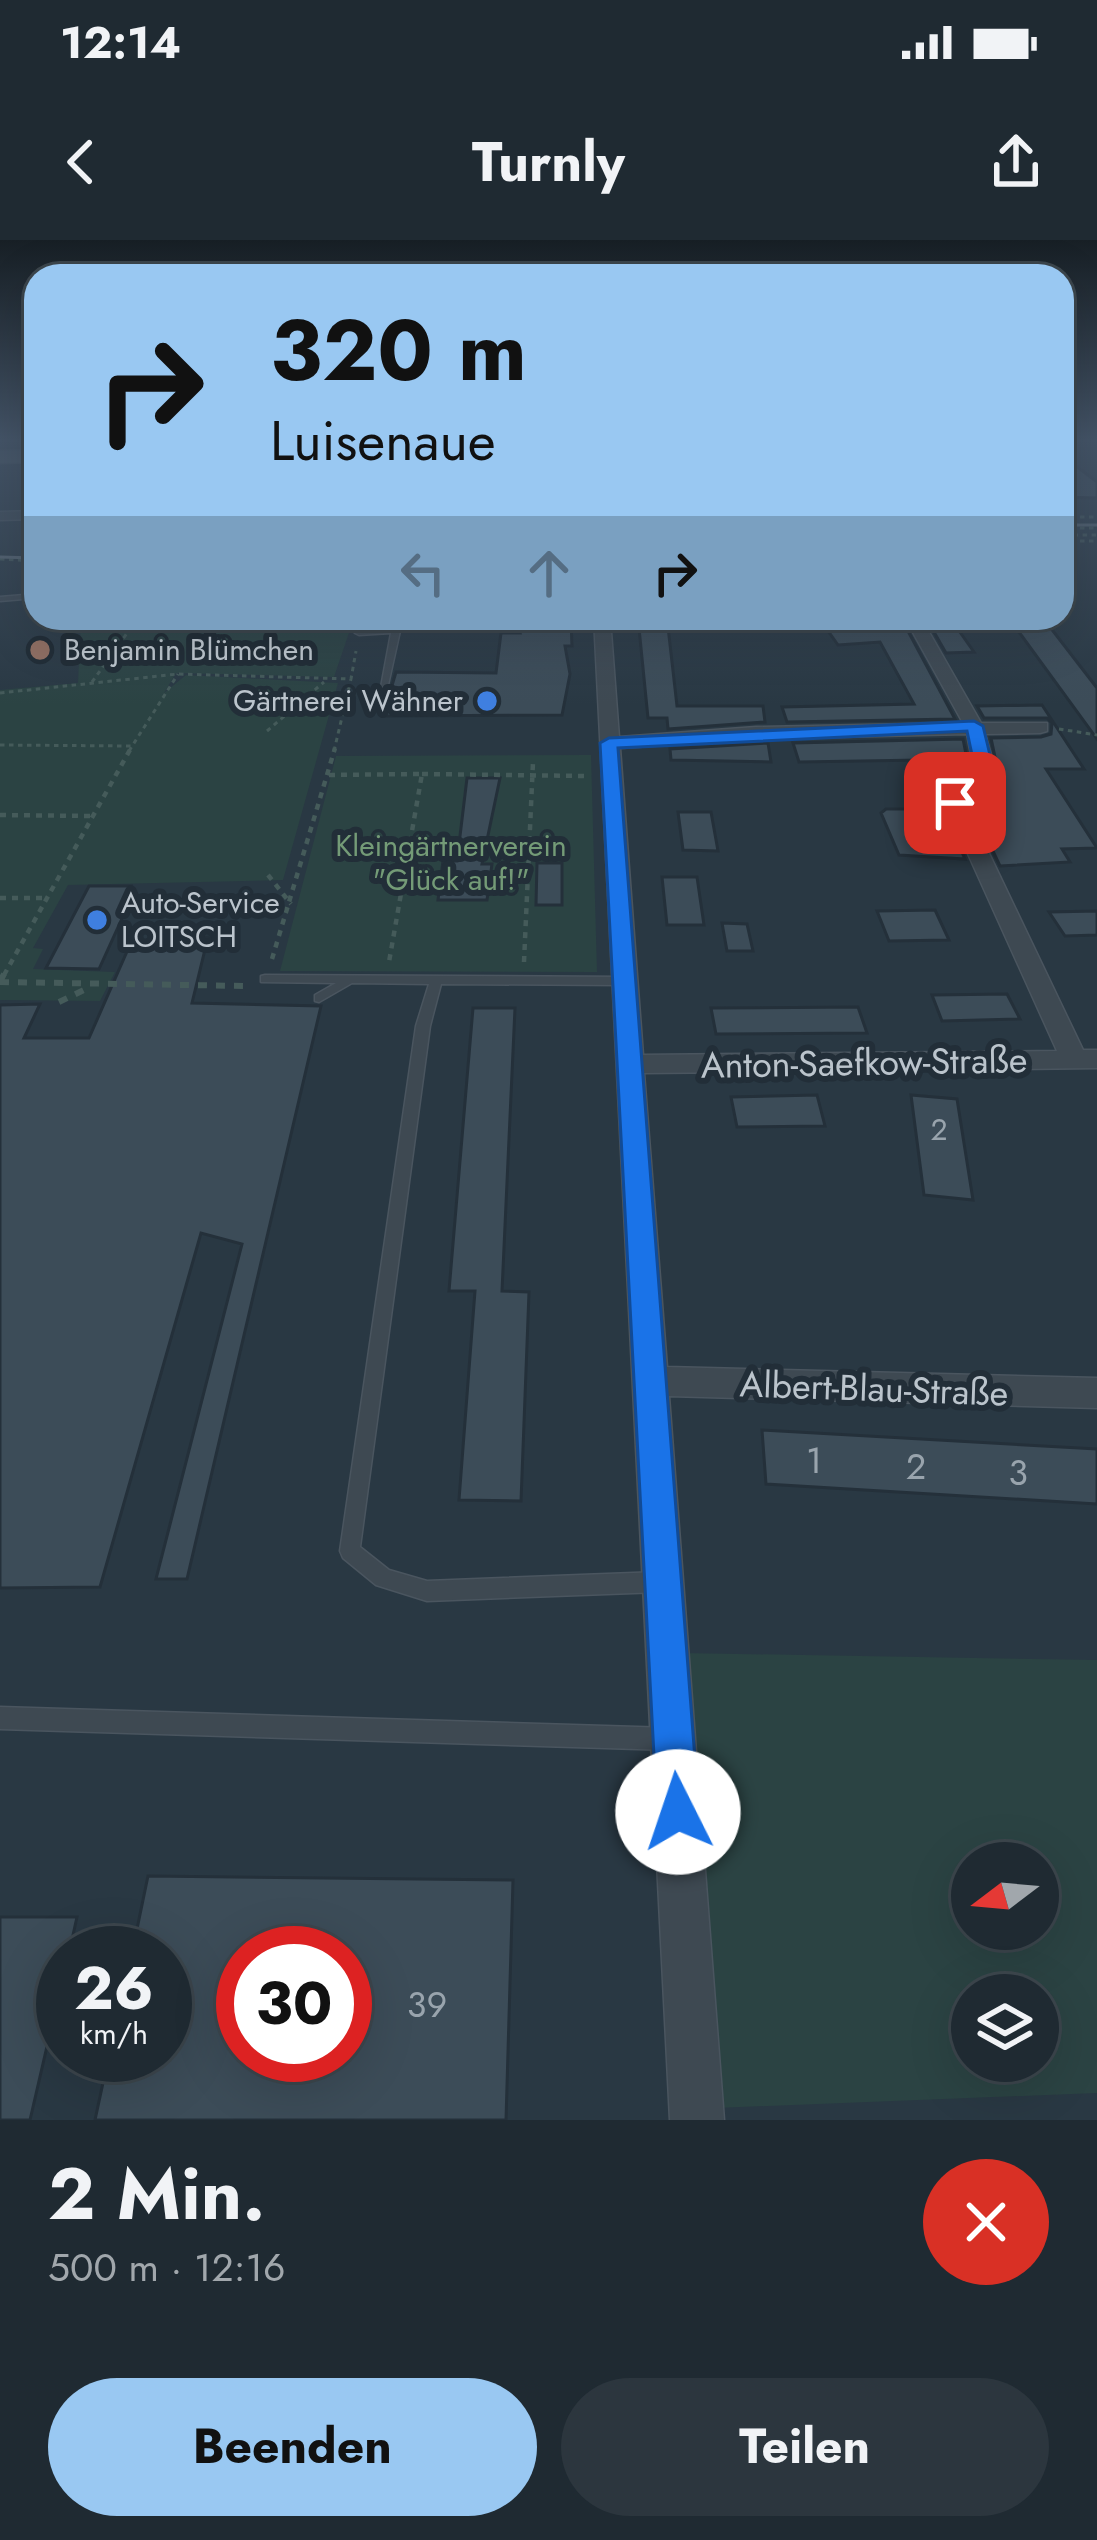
<!DOCTYPE html>
<html lang="de">
<head>
<meta charset="utf-8">
<style>
  :root { --surface:#1f2a32; --page:#2c363e; --text:#f1f3f6; --muted:#a1a7ac; --line:#3c464d; --accent:#99c8f2 }
  body { margin:0; font-family:Jost,sans-serif; background:var(--page); color:var(--text); height:100vh; display:flex; flex-direction:column; font-size:45px; white-space:nowrap }
  * { box-sizing:border-box; margin:0 }
  p { font-size:39px; color:var(--muted) }
  .icon { flex:none; width:66px; height:66px; fill:none; stroke:currentColor; stroke-width:2; stroke-linecap:round; stroke-linejoin:round }
  .map { position:relative; height:1880px; overflow:hidden }
  .sheet { display:flex; flex-direction:column; background:var(--surface); flex:1 }
  .sheet>* { flex:none }
  .hud { position:absolute; left:24px; top:24px; width:1050px; height:366px; border-radius:36px; box-shadow:0 12px 48px #0002,0 0 0 3px var(--line); background:#99c8f2; color:#111; overflow:hidden }
  .needle { width:78px; rotate:254deg }
  .buttons { position:absolute; left:951px; top:1602px; display:grid; gap:24px }
  .buttons a { display:grid; place-items:center; width:108px; height:108px; border-radius:50%; background:var(--surface); box-shadow:0 12px 48px #0002,0 0 0 3px var(--line); font-size:60px }
  .speed { position:absolute; left:36px; top:1686px; display:flex; gap:24px; font-size:60px; font-weight:700; text-align:center }
  .speed>* { display:grid; place-content:center; width:156px; height:156px; border-radius:50%; background:var(--surface); box-shadow:0 12px 48px #0002,0 0 0 3px var(--line); line-height:1 }
  .speed small { font-size:30px; font-weight:400 }
  .speed .limit { border:18px solid #d22; background:#fff; color:#111 }
  .pin { position:absolute; display:grid; place-items:center; width:102px; height:102px; color:#fff; margin:-51px; border-radius:24px; box-shadow:0 6px 18px #0006 }
  .me { position:absolute; width:132px; margin:-66px; rotate:356deg; stroke-linejoin:round; filter:drop-shadow(0 0 9px #0008) }
  .turn { display:flex; align-items:center; gap:42px; height:252px; padding:0 48px; font-size:54px }
  .turn .icon { width:156px; height:156px; stroke-width:2.5 }
  .turn b { display:block; font-size:84px; line-height:102px }
  .lanes { display:flex; align-items:center; height:114px; padding:0 48px; background:#0003; justify-content:center; gap:60px; direction:ltr }
  .lanes .off { opacity:.35 }
  .round { display:grid; place-items:center; flex:none; width:126px; height:126px; border-radius:63px; background:var(--page) }
  .headline { display:flex; align-items:center; justify-content:space-between; height:204px; padding:0 48px }
  h1 { font-size:72px; font-weight:700; line-height:90px }
  .action { display:flex; gap:24px; margin-top:auto; padding:24px 48px }
  .action a { flex:1; height:138px; border-radius:72px; background:var(--accent); color:#111; font-size:48px; font-weight:700; line-height:138px; text-align:center }
  .action a+a { background:var(--page); color:var(--text) }
  .status { display:flex; justify-content:space-between; align-items:center; height:84px; padding:0 60px; background:var(--surface); direction:ltr }
  .status svg { height:33px; fill:currentColor }
  header { display:flex; justify-content:space-between; align-items:center; height:156px; padding:0 48px; background:var(--surface); font-size:54px; font-weight:700 }
  .map>svg:first-child { display:block }
  .green { fill:#2b4343; fill-rule:evenodd }
  .building { fill:#3c4c58; stroke:#24303a; stroke-width:3; fill-rule:evenodd }
  .lines { fill:none; stroke-linecap:round; stroke-linejoin:round }
  .lane-casing { stroke:#4a555f; stroke-width:3 }
  .street-casing { stroke:#4a555f; stroke-width:3 }
  .primary-casing { stroke:#4a555f; stroke-width:3 }
  .path-far2 { stroke:#455b5a; stroke-width:3; stroke-dasharray:4.5 4.5; stroke-linecap:butt }
  .path-far1 { stroke:#455b5a; stroke-width:4.5; stroke-dasharray:6 6; stroke-linecap:butt }
  .path { stroke:#455b5a; stroke-width:6; stroke-dasharray:9 9; stroke-linecap:butt }
  .lane { fill:#3e4952; fill-rule:evenodd }
  .street { fill:#3e4952; fill-rule:evenodd }
  .primary { fill:#5c6872; fill-rule:evenodd }
  .tram { stroke:#606e79; stroke-width:3 }
  .route { fill:#1a73e8; stroke:#114b97; stroke-width:3 }
  .education-dot { fill:#8d6e63; stroke:#222e38; stroke-width:4.5 }
  .shop-dot { fill:#3f7fe0; stroke:#222e38; stroke-width:4.5 }
  .labels { text-anchor:middle; stroke-width:12; stroke-linejoin:round; paint-order:stroke }
  .far-poi-label { font-size:30px; fill:#bbc4cc; stroke:#222e38; text-anchor:start }
  .far-park-label { font-size:30px; fill:#749b77; stroke:#222e38 }
  .number-label { font-size:30px; fill:#99a4ad }
  .street-label { font-size:36px; fill:#bbc4cc; stroke:#222e38 }
  .near-number-label { font-size:36px; fill:#99a4ad }
</style>
</head>
<body>
<div class="status"><b>12:14</b><svg viewBox="0 0 49 12"><path d="M0 12V9h3v3zM5 12V6h3v6zM10 12V3h3v9zM15 12V0h3v12zM26 1h20v11H26zM47 4h2v5h-2z"/></svg></div>
<header><svg class="icon" aria-label="back" viewBox="0 0 24 24"><path d="M15 5l-7 7 7 7"/></svg>Turnly<svg class="icon" aria-label="share" viewBox="0 0 24 24"><path d="M12 15V3M7 8l5-5 5 5M5 13v7h14v-7"/></svg></header>
<div class="map">
<svg width="1097" height="1880" viewBox="0 0 1097 1880">
  <rect width="100%" height="100%" fill="#293843"/>
  <path class="green" d="M81,378H354L334,437L176,433L164,453L186,435L338,443L283,640L68,645L33,708L43,709L33,729L115,732L100,761L0,760V450L78,443Z
    M591,515L597,732L280,731L336,516Z
    M681,1413L1097,1420V1853L716,1868ZM972,1623H1038V1689H972ZM972,1755H1038V1821H972Z"/>
  <path class="building" d="M1062,215L1097,242V258L1062,257Z
    M515,378L571,381L572,406H565L570,434L562,475L383,476L396,432L496,433L501,393H520Z
    M638,378H667L677,466H763L765,482L668,489L667,478H648Z
    M819,378H901L955,479L787,482L782,467L914,464L880,402L838,405Z
    M926,378L939,379V388H957L974,412L946,413Z
    M1014,378H1043L1097,448V499L1016,388H1021Z
    M1042,465L1084,529H1046L1097,608L1062,609L1070,622L1000,626L983,590H998L977,551L995,517L991,498L1041,497L1051,494L1052,483L1047,478H984L977,466Z
    M963,499L966,514L954,537L934,538L921,520L799,522L793,503Z
    M768,503L771,522L671,520L670,509Z
    M467,538H500L482,624H492L487,660H438L443,621H457Z
    M886,569H914L924,590H952L965,619L899,615L881,573Z
    M678,572H711L718,611L683,610Z
    M537,623H562V665H536Z
    M662,637H697L704,685H667Z
    M89,646H131L129,652H134L99,729L46,728Z
    M935,670L949,700L889,701L877,671Z
    M1097,671V695L1065,696L1049,672Z
    M722,683L747,684L753,711H727Z
    M208,697L192,763L321,766L187,1339H156L242,1004L201,993L100,1347L0,1348V765L40,764L24,798H89L129,707L168,708L172,698Z
    M1007,754L1020,779L942,781L932,755Z
    M858,767L867,793L716,794L711,768Z
    M473,768H515L502,1051L529,1052L521,1261L459,1260L475,1051H449Z
    M817,855L825,886L737,887L731,857Z
    M911,855L957,859L973,960L924,955Z
    M762,1190L1097,1209V1264L766,1244Z
    M148,1636L513,1640L506,1880H95L109,1815H165V1713H132ZM243,1713H345V1815H243Z
    M0,1677H77L69,1713H63V1737L30,1880H0Z"/>
  <g class="lines">
    <defs>
      <path id="lane" d="M36,354V358L0,361V357Z
        M415,378H426L400,391L388,445L381,447L391,393L359,395L355,393L359,391L394,388Z
        M265,735L625,737L631,741L625,745L441,744L430,786L360,1307L389,1330L427,1341L660,1332L667,1335L670,1342L667,1349L660,1352L427,1361L376,1345L343,1318L340,1311L416,786L429,744L352,743L319,762L315,761V755L336,743L261,742V736Z
        M0,1467L670,1488L678,1491L681,1499L678,1507L670,1510L0,1489Z"/>
      <path id="street" d="M36,271V279L0,280V272Z
        M594,378H610L619,497L756,487L963,483L905,378H921L981,483H1047V491L1040,493L985,494L991,515L965,563L1083,810H1097V828L644,833L667,1127L1097,1138V1168L669,1156L724,1880H670ZM967,494L971,515L945,563L1057,811L643,815L620,508L756,499Z"/>
      <path id="primary" d="M36,210V222L0,223V211Z"/>
    </defs>
    <use href="#lane" class="lane-casing"/>
    <use href="#street" class="street-casing"/>
    <use href="#primary" class="primary-casing"/>
    <path class="path-far2" d="M1062,277H1097
      M1062,288H1097
      M1072,300L1070,295H1097
      M1062,301H1097
      M0,319L36,321
      M92,442L138,378
      M0,453L178,434L351,439L356,411
      M1059,489L1097,495
      M267,491L324,442
      M0,505L132,506
      M129,511L178,434
      M334,511L351,439"/>
    <path class="path-far1" d="M422,534L587,536
      M329,535L422,534L389,722
      M0,575L92,576
      M268,635L291,664
      M0,658H47
      M272,719L335,508
      M524,722L533,522
      M4,735L131,508"/>
    <path class="path" d="M0,742L248,746
      M0,742L5,732
      M59,762L88,748"/>
    <use href="#lane" class="lane"/>
    <use href="#street" class="street"/>
    <use href="#primary" class="primary"/>
    <path class="tram" d="M1062,285H1097
      M0,317L36,318"/>
  </g>
  <linearGradient id="sky" x2="0" y2="1"><stop stop-color="#171f25"/><stop offset="0.43" stop-color="#435366"/><stop offset="1" stop-color="#435366" stop-opacity="0"/></linearGradient>
  <rect width="1097" height="464" fill="url(#sky)"/>
  <path class="route" d="M974,481L983,486L990,515L964,563L955,569L945,563L972,515L967,491L618,508L699,1572L692,1587L678,1593L663,1587L657,1572L600,503L609,498Z"/>
  <circle class="education-dot" cx="40" cy="410" r="12"/>
  <g class="shop-dot">
    <circle cx="487" cy="461" r="12"/>
    <circle cx="97" cy="680" r="12"/>
  </g>
  <g class="labels">
    <g class="far-poi-label">
      <text x="64" y="420">Benjamin Blümchen</text>
      <text x="463" y="471" text-anchor="end">Gärtnerei Wähner</text>
      <text x="121" y="673">Auto-Service<tspan x="121" dy="34">LOITSCH</tspan></text>
    </g>
    <g class="far-park-label">
      <text x="451" y="616">Kleingärtnerverein<tspan x="451" dy="34">"Glück auf!"</tspan></text>
    </g>
    <g class="number-label">
      <text x="939" y="900">2</text>
    </g>
    <g class="street-label">
      <text transform="translate(864 822) rotate(-1)" y="13">Anton-Saefkow-Straße</text>
      <text transform="translate(874 1148) rotate(2)" y="13">Albert-Blau-Straße</text>
    </g>
    <g class="near-number-label">
      <text x="814" y="1233">1</text>
      <text x="916" y="1239">2</text>
      <text x="1018" y="1245">3</text>
      <text x="427" y="1777">39</text>
    </g>
  </g>
</svg>
<div class="buttons">
<a><svg class="needle" viewBox="-14 -14 28 28"><path d="M0-13l5 13h-10z" fill="#e53935"/><path d="M0 13l5-13h-10z" fill="#a1a7ac"/></svg></a>
<a><svg class="icon" aria-label="layers" viewBox="0 0 24 24"><path d="M12 4l9 5-9 5-9-5zM3 14l9 5 9-5"/></svg></a>
</div>
<div class="speed"><div>26<small>km/h</small></div><div class="limit">30</div></div>
<div class="pin" style="left:955px;top:563px;background:#d93025"><svg class="icon" aria-label="arrive" viewBox="0 0 24 24"><path d="M6 21V4h12l-3 4 3 4H6"/></svg></div>
<svg class="me" style="left:678px;top:1572px" viewBox="-20 -20 40 40"><circle r="19" fill="#fff"/><path d="M0-13L10 11 0 6-10 11z" fill="#1a73e8"/></svg>
<div class="hud">
<div class="turn"><svg class="icon" aria-label="right" viewBox="0 0 24 24"><path d="M7 20v-9h11M14 6l5 5-5 5"/></svg><div><b>320 m</b>Luisenaue</div></div>
<div class="lanes"><svg class="icon off" aria-label="left" viewBox="0 0 24 24"><path d="M17 20v-9H6M10 6l-5 5 5 5"/></svg><svg class="icon off" aria-label="ahead" viewBox="0 0 24 24"><path d="M12 20V5M6 11l6-6 6 6"/></svg><svg class="icon" aria-label="right" viewBox="0 0 24 24"><path d="M7 20v-9h11M14 6l5 5-5 5"/></svg></div>
</div>
</div>
<section class="sheet">
<div class="headline"><div><h1>2 Min.</h1><p>500 m · 12:16</p></div><a class="round" style="background:#d93025;color:#fff"><svg class="icon" aria-label="close" viewBox="0 0 24 24"><path d="M6 6l12 12M18 6L6 18"/></svg></a></div>
<div class="action"><a>Beenden</a><a>Teilen</a></div>
</section>
</body>
</html>
